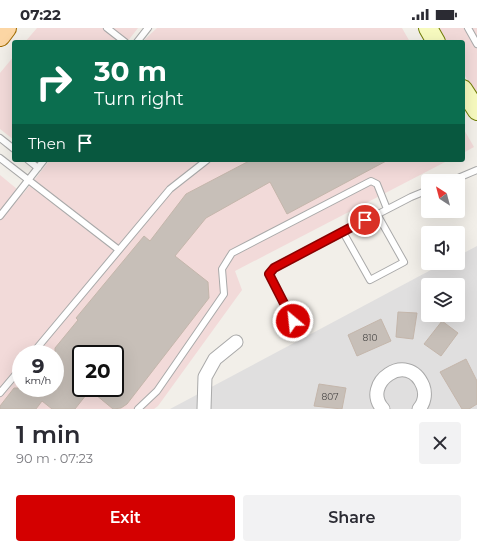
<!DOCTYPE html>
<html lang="en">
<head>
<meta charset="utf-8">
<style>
  :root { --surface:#fff; --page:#f2f2f3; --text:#2b2b33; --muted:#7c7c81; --accent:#d40000 }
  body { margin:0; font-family:Montserrat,sans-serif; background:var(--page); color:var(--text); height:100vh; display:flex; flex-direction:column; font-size:15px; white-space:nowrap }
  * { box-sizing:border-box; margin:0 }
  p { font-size:13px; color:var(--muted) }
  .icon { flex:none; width:22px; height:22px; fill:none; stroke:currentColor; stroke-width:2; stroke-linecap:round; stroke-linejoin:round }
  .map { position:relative; height:381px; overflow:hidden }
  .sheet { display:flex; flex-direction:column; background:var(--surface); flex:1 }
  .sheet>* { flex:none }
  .banner { position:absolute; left:12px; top:12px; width:453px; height:122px; border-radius:4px; box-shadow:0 4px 16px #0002; background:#0b6e4f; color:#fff; overflow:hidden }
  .needle { width:26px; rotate:324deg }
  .buttons { position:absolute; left:421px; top:146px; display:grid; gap:8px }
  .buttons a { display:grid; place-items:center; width:44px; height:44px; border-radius:4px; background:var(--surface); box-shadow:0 4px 16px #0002; font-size:20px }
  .speed { position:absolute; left:12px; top:317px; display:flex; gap:8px; font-size:20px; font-weight:700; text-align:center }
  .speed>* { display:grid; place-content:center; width:52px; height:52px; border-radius:50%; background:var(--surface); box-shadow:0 4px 16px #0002; line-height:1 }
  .speed small { font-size:10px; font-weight:400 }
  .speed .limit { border:2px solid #111; border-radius:6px; background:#fff; color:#111 }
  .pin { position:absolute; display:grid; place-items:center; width:34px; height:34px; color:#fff; margin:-17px; border:2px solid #fff; border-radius:50%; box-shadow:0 1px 4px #0007 }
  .me { position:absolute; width:44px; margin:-22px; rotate:332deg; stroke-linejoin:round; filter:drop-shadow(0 0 3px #0008) }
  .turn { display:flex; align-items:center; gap:14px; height:84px; padding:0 16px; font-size:18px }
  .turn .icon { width:52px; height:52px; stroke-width:2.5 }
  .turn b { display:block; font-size:28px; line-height:34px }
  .then { display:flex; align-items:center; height:38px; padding:0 16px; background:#0003; gap:8px; font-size:15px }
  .round { display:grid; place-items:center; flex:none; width:42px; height:42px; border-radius:4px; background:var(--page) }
  .summary { display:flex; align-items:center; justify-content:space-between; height:68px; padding:0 16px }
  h1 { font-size:24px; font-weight:600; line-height:30px }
  .action { display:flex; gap:8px; margin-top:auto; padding:8px 16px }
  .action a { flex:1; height:46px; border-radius:4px; background:var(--accent); color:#fff; font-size:16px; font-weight:600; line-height:46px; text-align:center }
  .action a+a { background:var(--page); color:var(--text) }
  .status { display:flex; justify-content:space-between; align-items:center; height:28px; padding:0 20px; background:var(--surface); direction:ltr }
  .status svg { height:11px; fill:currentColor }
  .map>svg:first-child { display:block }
  .residential { fill:#e0dfdf; fill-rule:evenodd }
  .commercial { fill:#f2dad9; fill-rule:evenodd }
  .building { fill:#c7bfb8; stroke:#c4b6ab; fill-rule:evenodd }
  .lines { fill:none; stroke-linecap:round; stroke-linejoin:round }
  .lane-casing { stroke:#a9a9a9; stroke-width:8 }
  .street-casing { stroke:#a9a9a9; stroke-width:15 }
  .secondary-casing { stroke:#707d05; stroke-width:20 }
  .primary-casing { stroke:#a06b00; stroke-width:22 }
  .lane { stroke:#fff; stroke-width:6 }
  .street { stroke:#fff; stroke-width:13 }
  .secondary { stroke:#f7fabf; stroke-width:18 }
  .primary { stroke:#fcd6a4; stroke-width:20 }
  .route-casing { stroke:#8a0000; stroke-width:10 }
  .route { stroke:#d40000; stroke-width:7 }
  .labels { text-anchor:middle; stroke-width:3.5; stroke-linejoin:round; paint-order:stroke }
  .number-label { font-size:9px; fill:#4b4948 }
</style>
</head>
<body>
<div class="status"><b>07:22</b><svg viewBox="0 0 49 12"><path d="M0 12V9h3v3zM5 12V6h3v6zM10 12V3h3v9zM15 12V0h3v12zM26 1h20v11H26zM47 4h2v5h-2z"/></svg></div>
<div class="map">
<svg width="477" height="381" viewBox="0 0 477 381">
  <rect width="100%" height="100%" fill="#f2efe9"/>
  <path class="residential" d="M477,218V381H170L444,235H458V228ZM428,257H458V287H428Z"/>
  <path class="commercial" d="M37,0H138L127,14H25Z
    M157,0H402L410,14H142Z
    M438,0H477V66L463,45V14H446Z
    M14,28V112L0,101V45Z
    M463,100L474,119L463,125Z
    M50,132H449L235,243L242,262L158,378L154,381H0V147L23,166ZM21,326H55V360H21ZM81,326H115V360H81Z"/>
  <path class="building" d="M251,132H388L287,186L270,154L206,190L175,228L208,254L209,270L127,376L121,380L113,381L90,362L75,381H52L42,373L36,381H0V378L14,360H55V320L78,292L76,290L144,208L150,213L186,166ZM81,326H115V360H81Z
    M398,284L417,285L413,311L396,309Z
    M381,291L391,313L357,328L348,307Z
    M442,293L458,305L441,328L424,316Z
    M466,331L477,353V376L469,381H462L440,344Z
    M319,356L346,360L342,381L314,378Z"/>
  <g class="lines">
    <defs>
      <path id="lane" d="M107,0L125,14
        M468,0L477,16
        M137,14L148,0
        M0,110L14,121
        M0,130L119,222
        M28,132L38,140
        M451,153L477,142
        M0,188L44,132
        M343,204L370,252L404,234L377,186
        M293,293L269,246L274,240L411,169L428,162
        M32,326L170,161L207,132
        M0,365L21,340
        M138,381L157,363L224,266L222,241L232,225L371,153L377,156L387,181"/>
      <path id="street" d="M204,381L205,349L215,331L236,314
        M383,381C360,356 408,321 423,358C426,366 424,375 419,381"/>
      <path id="secondary" d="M428,0L436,14
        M463,61L477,83"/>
      <path id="primary" d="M0,8L6,0"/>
    </defs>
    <use href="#lane" class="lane-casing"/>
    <use href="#street" class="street-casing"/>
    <use href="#secondary" class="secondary-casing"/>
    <use href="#primary" class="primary-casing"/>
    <use href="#lane" class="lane"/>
    <use href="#street" class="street"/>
    <use href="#secondary" class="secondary"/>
    <use href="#primary" class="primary"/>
  </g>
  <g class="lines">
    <defs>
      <path id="route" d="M293,293L269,246L274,240L365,192"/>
    </defs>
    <use href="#route" class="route-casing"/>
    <use href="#route" class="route"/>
  </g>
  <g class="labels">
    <g class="number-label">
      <text x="370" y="313">810</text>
      <text x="330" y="372">807</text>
    </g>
  </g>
</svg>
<div class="buttons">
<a><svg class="needle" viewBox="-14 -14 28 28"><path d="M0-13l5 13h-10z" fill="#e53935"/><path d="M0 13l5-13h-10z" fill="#7c7c81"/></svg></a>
<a><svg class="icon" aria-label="sound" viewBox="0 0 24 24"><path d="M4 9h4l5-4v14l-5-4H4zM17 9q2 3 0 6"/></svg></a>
<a><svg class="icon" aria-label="layers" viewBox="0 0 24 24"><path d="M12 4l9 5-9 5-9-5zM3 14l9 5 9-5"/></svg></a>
</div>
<div class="speed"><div>9<small>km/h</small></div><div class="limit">20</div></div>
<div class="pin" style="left:365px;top:192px;background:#d93025"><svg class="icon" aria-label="arrive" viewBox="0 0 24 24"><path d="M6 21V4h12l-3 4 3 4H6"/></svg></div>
<svg class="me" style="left:293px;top:293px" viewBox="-20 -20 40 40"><circle r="17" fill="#d40000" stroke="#fff" stroke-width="3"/><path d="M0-11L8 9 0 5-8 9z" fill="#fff"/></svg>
<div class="banner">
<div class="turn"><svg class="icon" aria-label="right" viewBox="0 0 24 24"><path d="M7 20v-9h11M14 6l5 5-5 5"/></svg><div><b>30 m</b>Turn right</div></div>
<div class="then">Then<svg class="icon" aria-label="arrive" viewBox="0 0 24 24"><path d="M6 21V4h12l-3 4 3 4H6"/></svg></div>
</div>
</div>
<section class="sheet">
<div class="summary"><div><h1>1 min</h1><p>90 m · 07:23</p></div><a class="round"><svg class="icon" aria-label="close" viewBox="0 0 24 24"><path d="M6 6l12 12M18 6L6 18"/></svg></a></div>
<div class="action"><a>Exit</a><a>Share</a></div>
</section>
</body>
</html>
